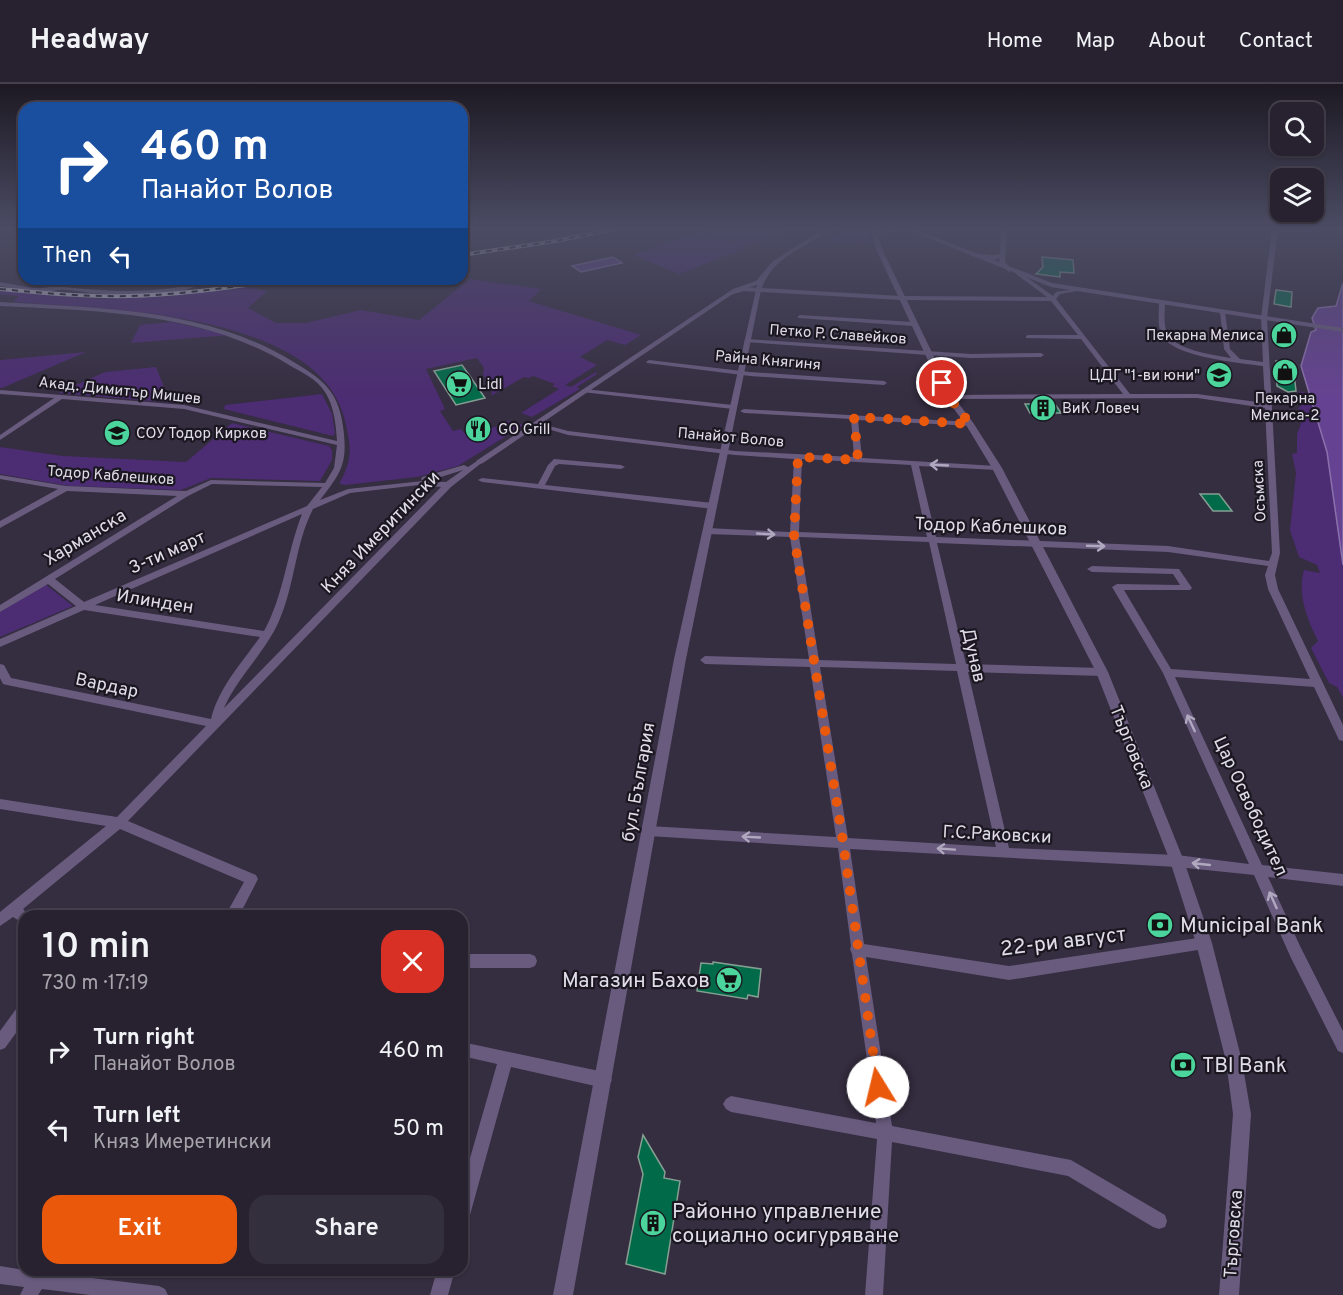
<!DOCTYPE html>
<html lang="en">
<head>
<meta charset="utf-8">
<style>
  :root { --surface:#282230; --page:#342f3c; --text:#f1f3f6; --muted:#a5a4ab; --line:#443f4c; --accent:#ea580c }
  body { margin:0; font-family:Overpass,sans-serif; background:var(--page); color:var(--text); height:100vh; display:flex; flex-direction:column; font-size:22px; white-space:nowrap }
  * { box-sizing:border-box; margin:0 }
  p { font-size:20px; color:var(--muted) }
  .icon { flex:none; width:33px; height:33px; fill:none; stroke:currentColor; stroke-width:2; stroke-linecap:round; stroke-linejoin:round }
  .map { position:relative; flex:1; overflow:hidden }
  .side { position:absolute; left:18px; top:826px; width:450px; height:366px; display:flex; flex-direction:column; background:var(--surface); border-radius:18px; box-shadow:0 2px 4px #0004,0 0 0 2px var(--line) }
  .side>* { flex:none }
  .top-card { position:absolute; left:18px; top:18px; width:450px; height:183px; border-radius:18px; box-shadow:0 2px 4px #0004,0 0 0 2px var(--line); background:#1a4fa0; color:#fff; overflow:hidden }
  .buttons { position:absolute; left:1270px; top:18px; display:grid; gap:12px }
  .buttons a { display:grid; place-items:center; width:54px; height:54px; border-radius:12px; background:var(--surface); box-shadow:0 2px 4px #0004,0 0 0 2px var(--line); font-size:30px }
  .pin { position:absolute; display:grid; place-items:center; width:51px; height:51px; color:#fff; margin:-26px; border:3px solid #fff; border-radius:50%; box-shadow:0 2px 6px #0007 }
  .me { position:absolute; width:66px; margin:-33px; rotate:351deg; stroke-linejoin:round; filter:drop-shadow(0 0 4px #0008) }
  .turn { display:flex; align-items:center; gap:21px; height:126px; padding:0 24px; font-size:27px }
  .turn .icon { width:78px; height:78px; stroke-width:2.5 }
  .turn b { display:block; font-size:42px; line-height:51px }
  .then { display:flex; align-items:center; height:57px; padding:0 24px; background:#0003; gap:12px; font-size:22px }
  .round { display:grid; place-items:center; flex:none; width:63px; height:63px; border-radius:18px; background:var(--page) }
  .summary { display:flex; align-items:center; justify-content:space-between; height:102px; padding:0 24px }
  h1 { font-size:36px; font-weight:600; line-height:45px }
  .action { display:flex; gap:12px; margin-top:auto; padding:12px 24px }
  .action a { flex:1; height:69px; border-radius:18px; background:var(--accent); color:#fff; font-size:24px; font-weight:600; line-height:69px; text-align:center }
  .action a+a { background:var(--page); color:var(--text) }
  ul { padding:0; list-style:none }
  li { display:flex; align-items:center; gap:18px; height:78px; padding:0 24px }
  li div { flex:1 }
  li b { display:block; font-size:22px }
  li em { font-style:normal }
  header { display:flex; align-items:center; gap:36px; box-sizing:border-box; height:84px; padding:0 30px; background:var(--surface); border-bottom:2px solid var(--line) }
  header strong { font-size:28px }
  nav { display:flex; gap:33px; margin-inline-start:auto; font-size:21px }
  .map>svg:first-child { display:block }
  .green { fill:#4c2c72 }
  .water { fill:#664392; stroke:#8b71ac; stroke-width:1.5 }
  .building { fill:#016b49; stroke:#869f92; stroke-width:1.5 }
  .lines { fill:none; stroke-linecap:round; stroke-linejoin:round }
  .minor { fill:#685b7e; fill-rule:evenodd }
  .tertiary { fill:#685b7e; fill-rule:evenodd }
  .rail-casing { stroke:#bab5c3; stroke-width:4 }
  .rail { stroke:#1b1720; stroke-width:2; stroke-dasharray:6; stroke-linecap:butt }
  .oneway { stroke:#b0a8be }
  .route { stroke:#ea580c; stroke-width:10; stroke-dasharray:0 18 }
  .labels { text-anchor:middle; stroke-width:4.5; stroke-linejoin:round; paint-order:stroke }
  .far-street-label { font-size:15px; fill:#e0dce8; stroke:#1b1720 }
  .far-poi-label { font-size:15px; fill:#e0dce8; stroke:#1b1720; text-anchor:start }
  .street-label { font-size:18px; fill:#e0dce8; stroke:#1b1720 }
  .near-poi-label { font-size:21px; fill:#e0dce8; stroke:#1b1720; text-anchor:start }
  .near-street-label { font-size:21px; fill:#e0dce8; stroke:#1b1720 }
</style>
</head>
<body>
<header>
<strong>Headway</strong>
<nav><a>Home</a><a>Map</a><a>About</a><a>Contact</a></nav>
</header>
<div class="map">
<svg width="1343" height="1211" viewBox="0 0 1343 1211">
  <rect width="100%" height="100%" fill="#352d40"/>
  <path class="green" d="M700,144H794L747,162Z
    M845,144H869L868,158L827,157Z
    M701,147L746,164L679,190L633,171Z
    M470,195L541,205L529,217L641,251L625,261L607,256L580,273L597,281L565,301L571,303L596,288L597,290L577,303L580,305L532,333L521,329L559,305L552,302L555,300L533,292L529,294L524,293L491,312L493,304L483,291L484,284L477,274L426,285L445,325L440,327L453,347L461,345L466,351L501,341L499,338L510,337L524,341L458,382L417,393L345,401L340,400V398C353,374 351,362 345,337C320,227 103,225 13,218L19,212L0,210V207L103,215L170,212L247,203L267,207L248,224L276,239H306L361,226L419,236Z
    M171,238L230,251L131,259L140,241Z
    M86,268L2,304H0V276Z
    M156,283L166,308L171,309L176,319L58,309L105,288Z
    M1298,307L1308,309L1327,368L1343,481V614L1337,603L1329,599L1311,564L1318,557C1307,535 1297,510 1304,486L1320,489L1317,481L1299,473L1290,446L1296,389L1292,370L1297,369V350L1301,340L1298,325L1303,318Z
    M322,310L332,330L335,349L333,352L224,325L225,321Z
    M232,339L329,362L332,366V376L320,397L211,394L181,406L69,402L0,390V363L63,372L186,378Z
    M45,500L73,522L0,553V528Z"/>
  <path class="water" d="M613,173L622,179L581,188L572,182Z
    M1343,199V481L1327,368L1301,282L1311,248L1316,246L1312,234L1318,224L1336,222Z"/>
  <path class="building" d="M1042,173L1073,176L1074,189L1060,188V193L1036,190L1043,183Z
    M1276,206L1292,208L1291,223L1274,220Z
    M1277,242L1290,245V260L1276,252Z
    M1276,277L1293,280L1296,307L1288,308L1277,302Z
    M462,281L469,291L485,314L456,321L434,287Z
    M1025,320H1055L1061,329H1030Z
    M1200,410H1219L1232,427H1213Z
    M713,878L761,885L758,913L748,911L747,915L697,907L701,879L713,880Z
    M643,1051L665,1088L664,1094L680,1097L665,1190L626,1180L643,1090L638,1073Z"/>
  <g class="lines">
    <path class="minor" d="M1001,144H1007L1005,178L1012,186L1009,188L999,178L1000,174L994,176L973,172C981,168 991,173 1000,170Z
      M1272,144H1278L1267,234L1280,469L1275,491L1278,505L1343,641V657L1339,656L1314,603L1175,593L1262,781L1343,790V802L1268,793L1301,864L1343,947V969L1338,967L1291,874L1254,791L1177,783L850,765L864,860L1009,882L1204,853L1209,854L1211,859L1209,864L1204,865L1009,896L866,873L892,1042L1071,1076L1165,1131L1167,1137L1165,1143L1159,1145L1153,1143L1068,1092L892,1058L883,1211H865L877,1055L731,1028L726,1025L723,1020L726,1015L731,1012L876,1039L852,870L850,865L851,862L838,764L649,752L645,751L643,747L645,743L649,742L836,753L810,583L705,580L700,576L705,572L809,575L790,453L707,450L703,447L707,444L790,448L794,375L735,371L568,351L531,340L535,338L568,347L735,367L854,373L851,335L744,329L740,327L744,325L970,338H973V342L858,336L862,374L997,382L1001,384L997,386L919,382L936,453L1168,462L1269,477L1272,469L1265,324L1197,314L946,315V311H949L1123,310L1081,255L1026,254V252L1028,251H1078L1051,217L901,216L744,207L730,211L727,209L744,203L901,212L1047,213L1016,190V188L1018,187L1053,212L1056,208L1077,205V207L1060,210L1056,215L1130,310H1197L1265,319L1263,282C1240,279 1174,273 1162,252C1157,242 1159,229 1159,219L1162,217L1165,219C1165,228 1163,239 1167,248C1173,266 1214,271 1231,274L1224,265L1220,228L1225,227L1230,265L1240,275L1263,278L1261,234ZM802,375L911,381L927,453L799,448ZM799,453L929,458L956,580L819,576ZM937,459L1168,468L1268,482L1265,491L1268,505L1310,595L1171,585L1124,506H1190L1192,504L1179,485L1092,482L1087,485L1092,488L1173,490L1180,501L1117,500L1112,503L1163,589L1249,780L1177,771L1009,764L968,588L1102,592L1107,588L1102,584L966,580ZM820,583L957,587L996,763L848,754Z
      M68,195H75L64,203C100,207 137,209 173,204C185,203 197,195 209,195C181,216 125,212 91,209C81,208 69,205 59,206C53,206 47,209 41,209C27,209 14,204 0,202V198C27,202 43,211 68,195Z
      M0,218C99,224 205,224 292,277C322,295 338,306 343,342C348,379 342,388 320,416L348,405L423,397L421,395L422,393L464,381L468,383L480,375L484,377L451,403L128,737L256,791L258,795L239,832H225L244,798L120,745L23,825L30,832H24V840L13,833L0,842V828L106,742L0,725V715L117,733L206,642L7,601L3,600L0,594V580L4,581L11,594L211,635C219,603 241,580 260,553L84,526L0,563V555L76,522L48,500L0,528V521L177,412L67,407L0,444V437L58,405L0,395V391L66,402L186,407L211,396L325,399L334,384L337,361L184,325L62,315L0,356V351L54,314L0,310V306L184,321L337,357C336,341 334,322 325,308C317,295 301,288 289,281C203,228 98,227 0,222ZM463,386L446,398L426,397H428ZM212,400L322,403L307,422L84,518L55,495L188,412ZM419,401L441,403L224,624C238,592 265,569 279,537C295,501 295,460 313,425L350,409ZM302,430C287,468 284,511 264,547L95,521Z
      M800,231L913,238L916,240L913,242L798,234V232Z
      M747,255L971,270L1041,269L1044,271L1041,273L971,274L745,258L744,257Z
      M649,276L750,288L884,297L887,299L884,301L750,292L647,279L646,278Z
      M584,305L733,321L737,323L733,325L582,308V306Z
      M554,375L621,381L625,383L621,385L559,380L555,382L545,401L713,419L717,422L713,425L482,398L478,396L482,394L538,400L548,381Z
      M462,870H530L535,872L537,877L535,882L530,884H462Z
      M24,919V938L5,964L0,966V947L19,921Z
      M462,958L604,988L609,991L612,996L609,1001L604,1004L511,983L470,1131L468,1137L462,1139V1102L497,980L462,972Z
      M0,1182L24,1186H50V1189L159,1202L165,1205L168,1211H90L42,1205L38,1211H20L24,1203L0,1200Z
      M437,1186H455L448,1211H430Z"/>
    <path class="tertiary" d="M825,144H832C804,166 774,170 761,206L686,575L573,1211H553L674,575L757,201L737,207L483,379L480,380L476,377L733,205L756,197L773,177Z
      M873,144H879L878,150L890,144H912L1052,199L1343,244V248L1051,203L910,147L891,148L878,152L883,167L953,312L974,340L1002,384L1108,588L1184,777L1212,859L1242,977L1251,1030L1239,1211H1219L1233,1030L1226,977L1196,859L1170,777L1096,588L992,384L966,341L945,313L877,167L872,151Z"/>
    <defs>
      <path id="rail" d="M462,171L556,157L619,144
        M0,205C43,209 86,213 129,212C183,211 237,202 290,195"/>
    </defs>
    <use href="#rail" class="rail-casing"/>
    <use href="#rail" class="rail"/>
  </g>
  <defs><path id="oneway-shaft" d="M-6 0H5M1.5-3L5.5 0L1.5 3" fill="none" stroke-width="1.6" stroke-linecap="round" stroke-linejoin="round" transform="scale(1.5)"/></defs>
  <g class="oneway">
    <use href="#oneway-shaft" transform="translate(939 381) rotate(-177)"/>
    <use href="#oneway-shaft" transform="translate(766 450) rotate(3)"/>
    <use href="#oneway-shaft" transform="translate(1096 462) rotate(2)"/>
    <use href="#oneway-shaft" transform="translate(1191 639) rotate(-115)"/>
    <use href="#oneway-shaft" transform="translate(751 753) rotate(-177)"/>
    <use href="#oneway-shaft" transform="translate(946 765) rotate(-176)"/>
    <use href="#oneway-shaft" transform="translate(1201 780) rotate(-174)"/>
    <use href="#oneway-shaft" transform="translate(1273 816) rotate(-114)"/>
  </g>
  <linearGradient id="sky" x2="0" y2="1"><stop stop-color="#1d1923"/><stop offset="0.46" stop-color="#4b4c64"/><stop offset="1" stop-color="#4b4c64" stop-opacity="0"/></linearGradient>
  <rect width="1343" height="314" fill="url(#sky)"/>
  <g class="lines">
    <path class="route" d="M878,1003L843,758L794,452L798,373L858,376L854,333L970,340L949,313L942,299"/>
  </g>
  <defs>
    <symbol id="shop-disc" viewBox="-11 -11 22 22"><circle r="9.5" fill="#4bd49b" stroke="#1b1720"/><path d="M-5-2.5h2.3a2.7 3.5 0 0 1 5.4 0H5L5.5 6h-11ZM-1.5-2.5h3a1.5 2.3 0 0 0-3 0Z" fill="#111"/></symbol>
    <symbol id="school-disc" viewBox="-11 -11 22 22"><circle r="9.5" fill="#4bd49b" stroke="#1b1720"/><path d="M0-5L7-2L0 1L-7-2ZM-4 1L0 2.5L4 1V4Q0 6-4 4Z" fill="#111"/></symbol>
    <symbol id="supermarket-disc" viewBox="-11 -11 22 22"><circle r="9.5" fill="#4bd49b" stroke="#1b1720"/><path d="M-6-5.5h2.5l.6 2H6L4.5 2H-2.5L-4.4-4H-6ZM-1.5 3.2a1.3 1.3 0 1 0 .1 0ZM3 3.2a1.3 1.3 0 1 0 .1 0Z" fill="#111"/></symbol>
    <symbol id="building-disc" viewBox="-11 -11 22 22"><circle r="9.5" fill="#4bd49b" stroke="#1b1720"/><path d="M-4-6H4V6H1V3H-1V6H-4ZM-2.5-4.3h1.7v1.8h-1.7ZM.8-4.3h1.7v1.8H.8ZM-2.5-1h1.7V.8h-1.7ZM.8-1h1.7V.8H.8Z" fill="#111"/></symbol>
    <symbol id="restaurant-disc" viewBox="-11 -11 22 22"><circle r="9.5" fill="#4bd49b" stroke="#1b1720"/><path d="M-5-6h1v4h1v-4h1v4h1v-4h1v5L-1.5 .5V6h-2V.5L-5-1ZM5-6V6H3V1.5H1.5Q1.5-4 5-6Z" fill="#111"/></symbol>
    <symbol id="bank-disc" viewBox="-11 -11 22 22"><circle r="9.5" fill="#4bd49b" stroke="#1b1720"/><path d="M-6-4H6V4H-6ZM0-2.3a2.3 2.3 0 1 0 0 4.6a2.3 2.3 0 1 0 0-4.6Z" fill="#111"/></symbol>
  </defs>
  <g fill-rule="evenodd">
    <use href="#shop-disc" x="1269" y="236" width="30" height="30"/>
    <use href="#shop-disc" x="1270" y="273" width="30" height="30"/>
    <use href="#school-disc" x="1204" y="276" width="30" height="30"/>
    <use href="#supermarket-disc" x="444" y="285" width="30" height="30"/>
    <use href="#building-disc" x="1028" y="309" width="30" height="30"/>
    <use href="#restaurant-disc" x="463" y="330" width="30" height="30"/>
    <use href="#school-disc" x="102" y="334" width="30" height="30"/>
    <use href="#bank-disc" x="1145" y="826" width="30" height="30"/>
    <use href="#supermarket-disc" x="714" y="881" width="30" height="30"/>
    <use href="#bank-disc" x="1168" y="966" width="30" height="30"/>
    <use href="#building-disc" x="638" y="1124" width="30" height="30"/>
  </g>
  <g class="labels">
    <g class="far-street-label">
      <text transform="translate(838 250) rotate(4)" y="5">Петко Р. Славейков</text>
      <text transform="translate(768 276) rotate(5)" y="5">Райна Княгиня</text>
      <text transform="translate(120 306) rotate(6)" y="5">Акад. Димитър Мишев</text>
      <text transform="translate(731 353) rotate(5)" y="5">Панайот Волов</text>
      <text transform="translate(111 391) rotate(4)" y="5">Тодор Каблешков</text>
      <text transform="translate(1259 407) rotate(-93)" y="5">Осъмска</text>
    </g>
    <g class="far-poi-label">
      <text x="1264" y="256" text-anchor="end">Пекарна Мелиса</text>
      <text x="1200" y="296" text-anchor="end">ЦДГ "1-ви юни"</text>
      <text x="478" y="305">Lidl</text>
      <text x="1285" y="319" text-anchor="middle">Пекарна<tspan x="1285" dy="17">Мелиса-2</tspan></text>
      <text x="1062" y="329">ВиК Ловеч</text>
      <text x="498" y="350">GO Grill</text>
      <text x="136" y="354">СОУ Тодор Кирков</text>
    </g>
    <g class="street-label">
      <text transform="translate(991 442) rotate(2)" y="6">Тодор Каблешков</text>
      <text transform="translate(380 448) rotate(-46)" y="6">Княз Имеритински</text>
      <text transform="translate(85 453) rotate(-31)" y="6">Харманска</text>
      <text transform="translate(167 468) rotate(-24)" y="6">3-ти март</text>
      <text transform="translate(155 517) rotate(9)" y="6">Илинден</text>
      <text transform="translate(974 571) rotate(77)" y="6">Дунав</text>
      <text transform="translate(107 601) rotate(12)" y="6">Вардар</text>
      <text transform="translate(1132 663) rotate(68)" y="6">Търговска</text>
      <text transform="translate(638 698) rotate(-80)" y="6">бул. България</text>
      <text transform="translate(1251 722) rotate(65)" y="6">Цар Освободител</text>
      <text transform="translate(997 750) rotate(3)" y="6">Г.С.Раковски</text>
      <text transform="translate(1233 1150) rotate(-86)" y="6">Търговска</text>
    </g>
    <g class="near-poi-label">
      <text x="1180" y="848">Municipal Bank</text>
      <text x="710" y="903" text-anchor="end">Магазин Бахов</text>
      <text x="1202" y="988">TBI Bank</text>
      <text x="672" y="1134">Районно управление<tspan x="672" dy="24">социално осигуряване</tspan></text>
    </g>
    <g class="near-street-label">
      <text transform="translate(1063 857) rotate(-7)" y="7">22-ри август</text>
    </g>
  </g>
</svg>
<div class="buttons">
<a><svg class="icon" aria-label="search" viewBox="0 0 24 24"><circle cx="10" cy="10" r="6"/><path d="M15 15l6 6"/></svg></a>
<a><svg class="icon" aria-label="layers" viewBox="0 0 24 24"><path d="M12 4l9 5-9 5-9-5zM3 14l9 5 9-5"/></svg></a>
</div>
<div class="pin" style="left:942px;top:299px;background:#d93025"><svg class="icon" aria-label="arrive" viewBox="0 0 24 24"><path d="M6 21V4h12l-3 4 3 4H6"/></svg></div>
<svg class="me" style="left:878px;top:1003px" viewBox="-20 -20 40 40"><circle r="19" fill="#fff"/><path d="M0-13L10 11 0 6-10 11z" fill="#ea580c"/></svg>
<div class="top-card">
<div class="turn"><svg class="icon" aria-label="right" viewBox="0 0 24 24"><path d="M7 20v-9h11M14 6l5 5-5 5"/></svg><div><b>460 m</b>Панайот Волов</div></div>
<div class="then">Then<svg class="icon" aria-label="left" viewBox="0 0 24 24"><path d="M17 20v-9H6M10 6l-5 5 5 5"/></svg></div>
</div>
<section class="side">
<div class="summary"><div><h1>10 min</h1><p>730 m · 17:19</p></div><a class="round" style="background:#d93025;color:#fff"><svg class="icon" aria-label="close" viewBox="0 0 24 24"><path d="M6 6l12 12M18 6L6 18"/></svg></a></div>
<ul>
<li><svg class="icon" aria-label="right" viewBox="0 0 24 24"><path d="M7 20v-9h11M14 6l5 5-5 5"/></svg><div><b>Turn right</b><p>Панайот Волов</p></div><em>460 m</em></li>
<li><svg class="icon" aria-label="left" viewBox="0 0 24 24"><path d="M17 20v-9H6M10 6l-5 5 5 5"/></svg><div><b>Turn left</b><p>Княз Имеретински</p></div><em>50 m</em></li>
</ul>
<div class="action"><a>Exit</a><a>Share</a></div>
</section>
</div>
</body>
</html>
